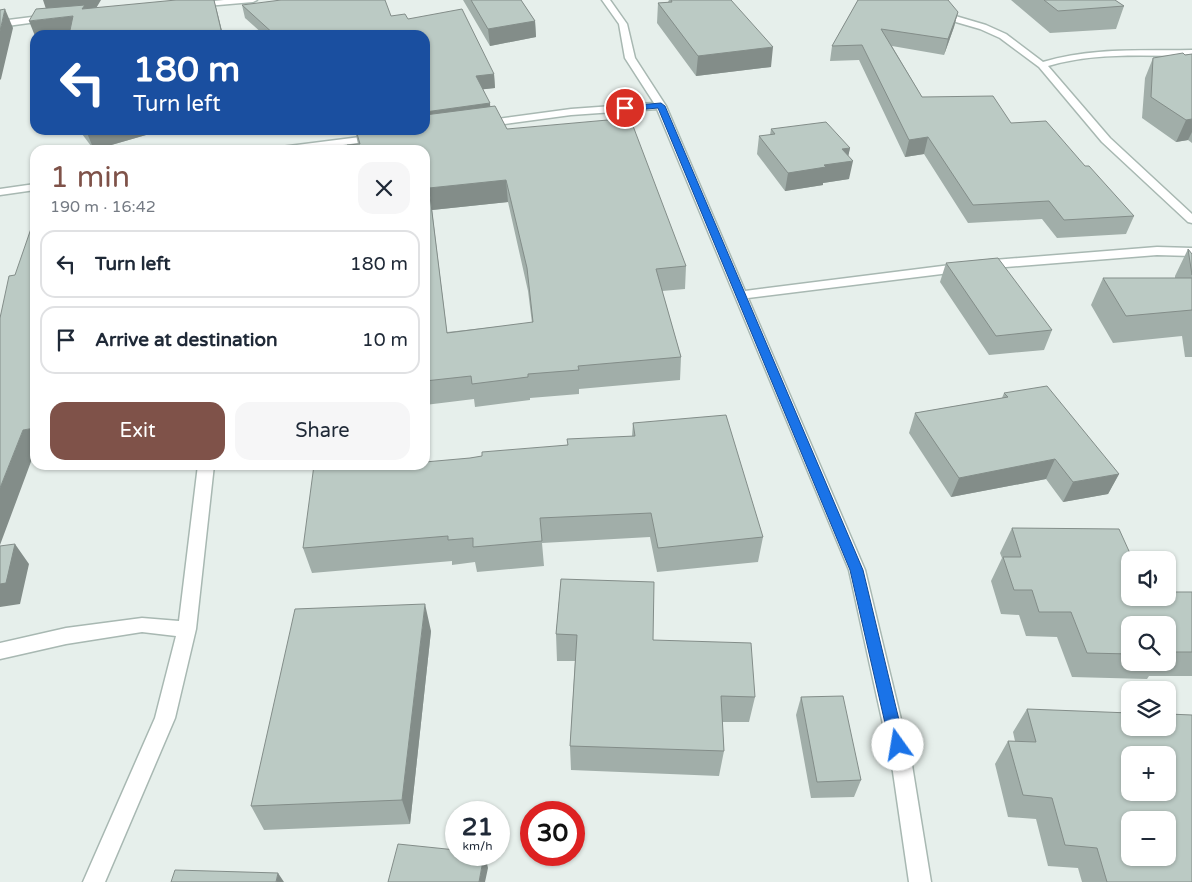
<!DOCTYPE html>
<html lang="en">
<head>
<meta charset="utf-8">
<style>
  :root { --surface:#fff; --page:#f6f6f7; --text:#1f2937; --muted:#747a83; --line:#e0e1e3; --accent:#7f5249 }
  body { margin:0; font-family:"Varela Round",sans-serif; background:var(--page); color:var(--text); height:100vh; display:flex; flex-direction:column; font-size:19px; white-space:nowrap }
  * { box-sizing:border-box; margin:0 }
  p { font-size:16px; color:var(--muted) }
  .icon { flex:none; width:28px; height:28px; fill:none; stroke:currentColor; stroke-width:2; stroke-linecap:round; stroke-linejoin:round }
  .map { position:relative; flex:1; overflow:hidden }
  .side { position:absolute; left:30px; top:145px; width:400px; height:325px; display:flex; flex-direction:column; background:var(--surface); border-radius:15px; box-shadow:0 1px 4px #0004 }
  .side>* { flex:none }
  .top-card { position:absolute; left:30px; top:30px; width:400px; height:105px; border-radius:15px; box-shadow:0 1px 4px #0004; background:#1a4fa0; color:#fff; overflow:hidden }
  .controls { position:absolute; left:1121px; top:551px; display:grid; gap:10px }
  .controls a { display:grid; place-items:center; width:55px; height:55px; border-radius:10px; background:var(--surface); box-shadow:0 1px 4px #0004; font-size:25px }
  .speed { position:absolute; left:445px; top:801px; display:flex; gap:10px; font-size:25px; font-weight:700; text-align:center }
  .speed>* { display:grid; place-content:center; width:65px; height:65px; border-radius:50%; background:var(--surface); box-shadow:0 1px 4px #0004; line-height:1 }
  .speed small { font-size:12px; font-weight:400 }
  .speed .limit { border:8px solid #d22; background:#fff; color:#111 }
  .pin { position:absolute; display:grid; place-items:center; width:42px; height:42px; color:#fff; margin:-21px; border:2px solid #fff; border-radius:50%; box-shadow:0 1px 5px #0007 }
  .me { position:absolute; width:55px; margin:-28px; rotate:347deg; stroke-linejoin:round; filter:drop-shadow(0 0 4px #0008) }
  .turn { display:flex; align-items:center; gap:18px; height:105px; padding:0 20px; font-size:22px }
  .turn .icon { width:65px; height:65px; stroke-width:2.5 }
  .turn b { display:block; font-size:35px; line-height:42px }
  .round { display:grid; place-items:center; flex:none; width:52px; height:52px; border-radius:15px; background:var(--page) }
  .summary { display:flex; align-items:center; justify-content:space-between; height:85px; padding:0 20px }
  h1 { font-size:30px; font-weight:600; line-height:38px; color:var(--accent) }
  .button { display:flex; gap:10px; margin-top:auto; padding:10px 20px }
  .button a { flex:1; height:58px; border-radius:15px; background:var(--accent); color:#fff; font-size:20px; font-weight:600; line-height:58px; text-align:center }
  .button a+a { background:var(--page); color:var(--text) }
  ul { padding:0; list-style:none }
  li { display:flex; align-items:center; gap:15px; height:68px; margin:0 10px 8px; padding:0 10px; border:2px solid var(--line); border-radius:15px }
  li div { flex:1 }
  li b { display:block; font-size:19px }
  li em { font-style:normal }
  .map>svg:first-child { display:block }
  .lines { fill:none; stroke-linecap:round; stroke-linejoin:round }
  .street-casing { stroke:#a8b8b2; stroke-width:3 }
  .street { fill:#fff; fill-rule:evenodd }
  .wall { fill:#a1aea9; fill-rule:evenodd }
  .shaded-wall { fill:#838d89 }
  .building { fill:#bbcac4; stroke:#838d89; fill-rule:evenodd }
  .route { fill:#1a73e8; stroke:#114b97 }
</style>
</head>
<body>
<div class="map">
<svg width="1192" height="882" viewBox="0 0 1192 882">
  <rect width="100%" height="100%" fill="#e6efeb"/>
  <g class="lines">
    <defs>
      <path id="street" d="M224,0H257L253,2L195,7L191,5L195,3Z
        M602,0H610L627,24L635,58L666,106L745,291L982,261L1157,247L1192,248V256L1157,255L982,269L748,298L865,570L912,765L931,882H909L892,765L849,570L657,109L571,115L483,127L478,124L483,121L571,109L654,103L625,58L619,24Z
        M48,15L51,16V20L0,27V21Z
        M952,15L986,25L1006,34L1043,62C1092,47 1142,51 1192,50V56C1144,56 1095,52 1048,66L1110,138L1192,214V223L1188,222L1102,142L1039,67L1000,38L980,29L949,20L948,18Z
        M376,135L381,138L380,140L306,150H276L281,147Z
        M35,184V190L0,195V189Z
        M198,465H214L196,629L175,718L105,882H83L155,718L176,636L142,632L66,644L0,659V643L66,628L142,618L179,621Z"/>
    </defs>
    <use href="#street" class="street-casing"/>
    <use href="#street" class="street"/>
  </g>
  <path class="wall" d="M463,0H521L535,21L536,37L490,46Z
    M669,0H731L771,67L696,76L657,23L658,3L668,2Z
    M858,0L958,12L954,27L944,55L892,46L922,97L1011,123L1085,166L1134,216L1126,234L1057,238L1042,219L968,223L924,154L905,157L859,60L830,61L832,46Z
    M1011,0H1115L1124,6L1116,29L1050,33Z
    M242,5L391,16L408,19L494,74L495,88L483,89L490,106L507,129L686,266L685,289L662,291L681,357L680,380L579,389V394L530,398V400L475,407L474,399L425,405V150L358,144L356,135H355L353,130H425V35H264L245,18ZM508,202L528,291L532,323L447,332L432,210Z
    M1192,54V143L1188,140L1176,142L1142,118L1145,78L1153,58Z
    M771,129L850,148L848,156L849,179L823,183V185L785,191L757,154L759,136L770,135Z
    M79,130H144L146,135L94,150Z
    M1188,249L1192,254V357H1185L1182,336L1113,343L1091,305L1103,278H1175V276Z
    M946,263L1052,330L1044,350L989,355L940,282Z
    M1004,393L1119,474L1108,494L1063,502L1046,479L951,497L909,433L915,413L1002,398Z
    M633,423L763,537L758,562L657,572L650,537L542,543L544,566L477,572L475,562L452,565V561L312,573L303,548L425,465L470,458L632,436Z
    M1012,528L1130,598L1192,592V676H1149L1147,679L1072,677L1057,637L1026,636L1019,615L1001,614L991,581L1002,558L1000,553ZM1130,625H1168V662H1130Z
    M561,579L653,640L755,697L749,722H722L724,751L719,776L571,770L570,746L575,661H557L556,634Z
    M431,631L410,824L264,830L251,806Z
    M801,697L861,780L854,797L811,798L796,715Z
    M1027,709L1192,882H1082L1078,868L1048,866L1036,819L1008,817L995,764L1008,741H1015L1013,732Z"/>
  <path class="shaded-wall" d="M43,0H101L95,10L48,15Z
    M214,0L217,11L223,35H217Z
    M5,9L13,28L1,79L0,80V31Z
    M958,12L954,27L944,55L948,39Z
    M73,16L79,31L45,35H35V36L29,21Z
    M535,21L536,37L490,46L488,29Z
    M773,47L771,67L696,76L698,56Z
    M494,74L495,88L477,90L476,76Z
    M490,103L491,117L425,126V112Z
    M1192,119V132L1188,140L1176,142L1186,120Z
    M96,130H144L146,135L94,150L87,133Z
    M928,137L924,154L905,157L909,140Z
    M850,148L847,162L853,161L849,179L823,183V185L785,191L788,173L824,165L842,149Z
    M506,180L508,202L432,210L429,188Z
    M35,428V451L0,545V488L23,430Z
    M1055,459L1046,479L951,497L959,478Z
    M1119,474L1108,494L1063,502L1073,482Z
    M15,544L29,564L20,604L0,607V584Z
    M425,604L431,631L410,824L402,800Z
    M484,855H485L488,868L485,882H479Z
    M278,873L284,882H276Z"/>
  <path class="building" d="M176,0H214L222,34L69,35L73,16L29,21L36,9L85,5L82,9Z
    M281,0H385L391,16L405,14L408,19L462,9L494,74L476,76L490,103L425,112V35H275L242,5Z
    M471,0H521L535,21L488,29Z
    M671,0H731L773,47L698,56L658,3L672,2Z
    M858,0H948L958,12L948,39L881,29L922,97L993,96L1011,123L1046,121L1085,166H1089L1134,216L1064,220L1049,201L973,205L928,137L909,140L862,45L832,46Z
    M1044,0H1115L1124,6L1058,11Z
    M5,9L0,31V10Z
    M1183,53L1185,55L1192,54V119L1186,120L1151,97L1153,58Z
    M495,106L507,129L630,118L686,266L656,269L681,357L578,366L579,370L528,374V377L472,384L471,376L425,381V150H347V145L360,144L356,130H425V115ZM506,180L527,268L533,322L447,333L429,188Z
    M826,122L850,148L842,149L853,161L824,165L826,167L788,173L759,136L775,134L771,129Z
    M85,130H96L87,133Z
    M35,217V428L23,430L0,488V318L9,276L15,275Z
    M1188,249L1192,254V275Z
    M998,258L1052,330L996,336L946,263Z
    M1103,278H1192V310L1126,316Z
    M1047,386L1119,474L1073,482L1055,459L959,478L915,413L1008,397L1004,393Z
    M726,415L763,537L658,548L651,513L540,518L542,541L473,547V538L448,540V536L303,548L314,465H425V462L470,458L482,456V452L568,445L567,439L635,436L633,423Z
    M1012,528L1119,529L1133,560H1130V598H1168V592H1192V652H1168V625H1130V654L1087,653L1071,612H1039L1032,590H1014L1003,557H1021Z
    M15,544L6,583L0,584V546Z
    M561,579L654,582L653,640L751,643L755,697L721,696L724,751L570,746L577,635L556,634Z
    M425,604L402,800L251,806L295,609Z
    M843,696L861,780L817,782L801,697Z
    M1027,709L1130,713V728H1168V714L1192,715V882H1107L1097,848L1065,845L1052,798L1023,795L1008,741L1036,742ZM1130,755H1168V792H1130ZM1130,820H1168V858H1130Z
    M398,844L456,850V855H484L479,882H388Z
    M175,870L278,873L276,882H171Z"/>
  <path class="route" d="M661,103L665,106L863,570L905,745L903,750L898,752L892,750L890,745L850,570L658,108L625,111L621,108L625,106Z"/>
</svg>
<div class="controls">
<a><svg class="icon" aria-label="sound" viewBox="0 0 24 24"><path d="M4 9h4l5-4v14l-5-4H4zM17 9q2 3 0 6"/></svg></a>
<a><svg class="icon" aria-label="search" viewBox="0 0 24 24"><circle cx="10" cy="10" r="6"/><path d="M15 15l6 6"/></svg></a>
<a><svg class="icon" aria-label="layers" viewBox="0 0 24 24"><path d="M12 4l9 5-9 5-9-5zM3 14l9 5 9-5"/></svg></a>
<a>+</a>
<a>−</a>
</div>
<div class="speed"><div>21<small>km/h</small></div><div class="limit">30</div></div>
<div class="pin" style="left:625px;top:108px;background:#d93025"><svg class="icon" aria-label="arrive" viewBox="0 0 24 24"><path d="M6 21V4h12l-3 4 3 4H6"/></svg></div>
<svg class="me" style="left:898px;top:745px" viewBox="-20 -20 40 40"><circle r="19" fill="#fff"/><path d="M0-13L10 11 0 6-10 11z" fill="#1a73e8"/></svg>
<div class="top-card">
<div class="turn"><svg class="icon" aria-label="left" viewBox="0 0 24 24"><path d="M17 20v-9H6M10 6l-5 5 5 5"/></svg><div><b>180 m</b>Turn left</div></div>
</div>
<section class="side">
<div class="summary"><div><h1>1 min</h1><p>190 m · 16:42</p></div><a class="round"><svg class="icon" aria-label="close" viewBox="0 0 24 24"><path d="M6 6l12 12M18 6L6 18"/></svg></a></div>
<ul>
<li><svg class="icon" aria-label="left" viewBox="0 0 24 24"><path d="M17 20v-9H6M10 6l-5 5 5 5"/></svg><div><b>Turn left</b></div><em>180 m</em></li>
<li><svg class="icon" aria-label="arrive" viewBox="0 0 24 24"><path d="M6 21V4h12l-3 4 3 4H6"/></svg><div><b>Arrive at destination</b></div><em>10 m</em></li>
</ul>
<div class="button"><a>Exit</a><a>Share</a></div>
</section>
</div>
</body>
</html>
